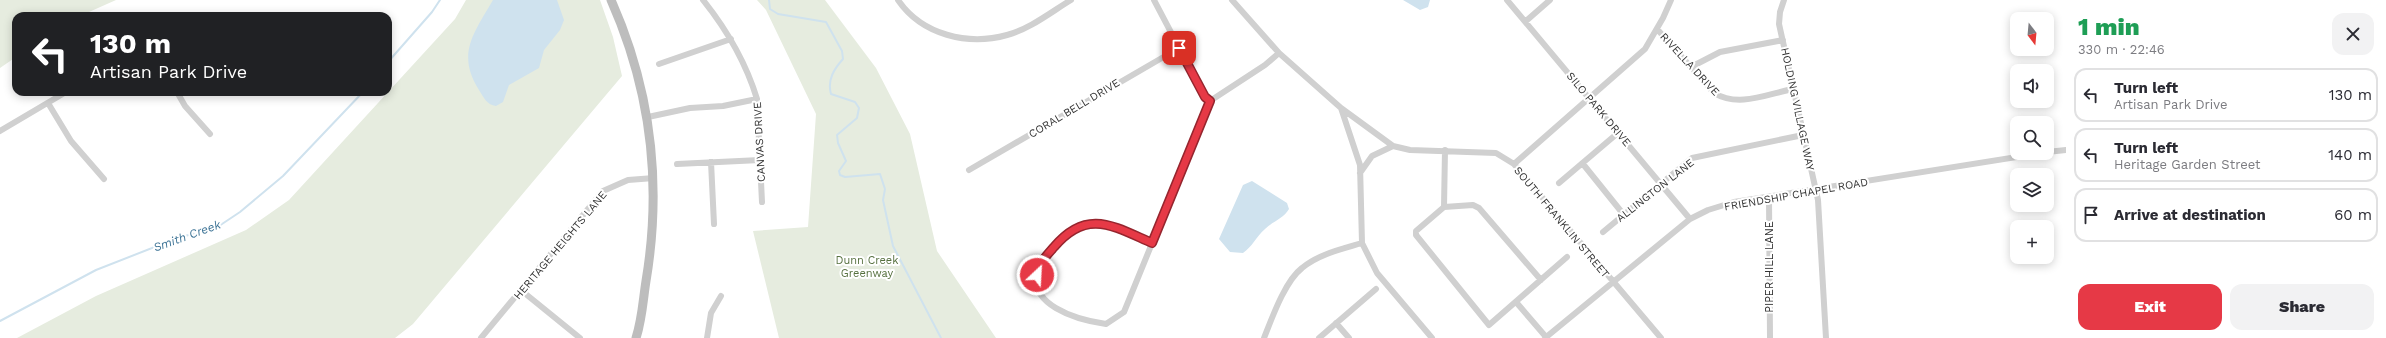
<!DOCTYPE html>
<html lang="en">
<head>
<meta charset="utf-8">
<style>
  :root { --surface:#fff; --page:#f2f2f3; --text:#2b2b33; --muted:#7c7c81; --line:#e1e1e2; --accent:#e63946 }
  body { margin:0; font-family:"Work Sans",sans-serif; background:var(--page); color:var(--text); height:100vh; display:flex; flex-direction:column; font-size:15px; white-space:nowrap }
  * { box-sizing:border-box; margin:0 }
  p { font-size:13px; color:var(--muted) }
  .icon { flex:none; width:22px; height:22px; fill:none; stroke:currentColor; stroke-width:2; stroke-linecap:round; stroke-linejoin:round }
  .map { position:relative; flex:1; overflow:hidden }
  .drawer { display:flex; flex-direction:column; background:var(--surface); width:320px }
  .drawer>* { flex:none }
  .hud { position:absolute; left:12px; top:12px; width:380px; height:84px; border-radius:12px; box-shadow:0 2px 10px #0003; background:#202124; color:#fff; overflow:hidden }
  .needle { width:26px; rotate:164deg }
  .fabs { position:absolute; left:2010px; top:12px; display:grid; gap:8px }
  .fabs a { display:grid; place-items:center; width:44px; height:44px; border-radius:8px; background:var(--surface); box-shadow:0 2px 10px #0003; font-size:20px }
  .pin { position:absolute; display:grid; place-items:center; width:34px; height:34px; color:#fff; margin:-17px; border-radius:8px; box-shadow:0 2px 6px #0006 }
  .me { position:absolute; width:44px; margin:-22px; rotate:25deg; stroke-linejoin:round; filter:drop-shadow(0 0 3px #0008) }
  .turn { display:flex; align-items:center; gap:14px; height:84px; padding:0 12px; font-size:18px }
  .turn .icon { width:52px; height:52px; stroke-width:2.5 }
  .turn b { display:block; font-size:28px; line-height:34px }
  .round { display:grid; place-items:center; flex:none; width:42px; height:42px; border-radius:12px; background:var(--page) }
  .headline { display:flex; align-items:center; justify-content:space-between; height:68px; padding:0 12px }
  h1 { font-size:24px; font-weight:800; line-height:30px; color:#1e9e55 }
  .cta { display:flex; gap:8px; margin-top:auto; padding:8px 12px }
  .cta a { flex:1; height:46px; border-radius:12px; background:var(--accent); color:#fff; font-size:16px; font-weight:800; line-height:46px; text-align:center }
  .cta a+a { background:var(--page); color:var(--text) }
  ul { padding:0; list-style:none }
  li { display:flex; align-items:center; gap:12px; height:54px; margin:0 8px 6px; padding:0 4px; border:2px solid var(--line); border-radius:12px }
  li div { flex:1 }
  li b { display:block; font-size:15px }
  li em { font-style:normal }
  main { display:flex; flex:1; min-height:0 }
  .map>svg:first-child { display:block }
  .green { fill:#e6ecdf }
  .water { fill:#cfe2ee }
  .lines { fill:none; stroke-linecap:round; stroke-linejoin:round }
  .stream { stroke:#cfe2ee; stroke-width:2 }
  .street { stroke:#d0d0d0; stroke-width:6 }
  .secondary { stroke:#bdbdbd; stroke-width:9 }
  .route-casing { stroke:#96252e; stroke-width:10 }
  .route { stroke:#e63946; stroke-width:7 }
  .labels { text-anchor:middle; stroke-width:4; stroke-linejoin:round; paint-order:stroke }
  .street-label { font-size:11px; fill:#333; stroke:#fff }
  .park-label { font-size:11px; fill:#56703f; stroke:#fff }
  .water-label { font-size:12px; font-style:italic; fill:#3f7597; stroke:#fff }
</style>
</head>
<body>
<main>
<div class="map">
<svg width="2066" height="338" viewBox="0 0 2066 338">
  <rect width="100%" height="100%" fill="#fff"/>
  <path class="green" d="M0,0H116L80,16H16V57L0,68Z
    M466,0H600L613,37L622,76L413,324L395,338H17L96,296L246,230L289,200L455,19Z
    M757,0H825L876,68L910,134L937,251L996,338H779L753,231L808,227L816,114L766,10Z"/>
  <path class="water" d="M493,0H557L564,20L560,30L544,50L539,68L509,85L503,102L496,106C487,105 484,98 479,90C456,54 474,33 493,0Z
    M1403,0H1430L1428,7L1420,10Z
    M1252,181L1287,203L1289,209C1283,219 1273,221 1265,229C1256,237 1252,247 1243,253L1230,252L1219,239L1243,185Z"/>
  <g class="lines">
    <path class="stream" d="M769,0L770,9L778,14L826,22L842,51L843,59C834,69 827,80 831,94L855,102L859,108L857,118L837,135L838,143L846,161L839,171L840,175L845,177L880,174L885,189L883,200L893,246L941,338
      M388,62L432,12L440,0
      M0,321L96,270L175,239L219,226L240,212L283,176L363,92"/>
    <path class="street" d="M703,0C727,30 746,63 757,99L762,202
      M898,0C922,35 968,46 1007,35C1030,29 1051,12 1071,0
      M1154,0L1205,97L1210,101
      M1232,0L1279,53L1341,108L1393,146L1410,150L1496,153L1514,164L1661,338
      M1507,0L1690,219
      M1784,0L1780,12L1779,24L1818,200L1826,338
      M1526,21L1550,0
      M1657,29L1714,93C1739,108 1767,94 1793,89
      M659,64L731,39
      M1691,67L1720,52L1783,40
      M177,92L185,106L210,134
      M48,103L71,141L104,179
      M1341,108L1360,165L1362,243L1377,273L1432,338
      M648,117L690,108L723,106L757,99
      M0,131L66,92
      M1445,150L1444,207L1416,231V235L1489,325L1567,257
      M2047,152L2066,150
      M711,162L714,224
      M677,164L760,160
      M1514,164L1645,49L1663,18L1671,0
      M1583,164L1624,215
      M969,170L1179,48
      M1360,173L1372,156L1393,146
      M1559,183L1619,132
      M1769,197L1770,338
      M1444,207L1473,205L1479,208L1541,280
      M1603,232L1692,158L1803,135
      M1152,243C1134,235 1110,220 1089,223C1074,226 1063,237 1054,247C1050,252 1041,259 1039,266C1023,305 1078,320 1106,324L1124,312L1210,101L1265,65L1279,53
      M522,291L580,338
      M1516,302L1546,337
      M1336,323L1349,338
      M481,338L603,191L628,180L654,178
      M707,338L711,313L721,296
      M1264,338C1272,318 1285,281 1302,268C1319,254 1342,249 1362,243
      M1319,338L1376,289
      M1545,338L1690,219L1708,210L1734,202L2042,153"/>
    <path class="secondary" d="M611,0C651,90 662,185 646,281C643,300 642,320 636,338"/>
  </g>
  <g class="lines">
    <defs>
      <path id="route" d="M1037,275C1039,263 1046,256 1054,247C1087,208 1113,226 1152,243L1210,101L1205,97L1179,48"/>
    </defs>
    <use href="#route" class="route-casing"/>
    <use href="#route" class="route"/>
  </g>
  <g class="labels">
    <g class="street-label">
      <text transform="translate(1690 64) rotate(47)" y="4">RIVELLA DRIVE</text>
      <text transform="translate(1074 108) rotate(-31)" y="4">CORAL BELL DRIVE</text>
      <text transform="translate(1599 109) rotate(50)" y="4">SILO PARK DRIVE</text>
      <text transform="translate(1798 109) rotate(78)" y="4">HOLDING VILLAGE WAY</text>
      <text transform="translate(759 142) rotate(-93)" y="4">CANVAS DRIVE</text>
      <text transform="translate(1655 190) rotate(-38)" y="4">ALLINGTON LANE</text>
      <text transform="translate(1796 194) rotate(-10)" y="4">FRIENDSHIP CHAPEL ROAD</text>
      <text transform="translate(1562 222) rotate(50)" y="4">SOUTH FRANKLIN STREET</text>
      <text transform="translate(560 245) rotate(-50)" y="4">HERITAGE HEIGHTS LANE</text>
      <text transform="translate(1769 267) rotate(-90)" y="4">PIPER HILL LANE</text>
    </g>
    <g class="park-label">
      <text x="867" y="264">Dunn Creek<tspan x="867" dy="13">Greenway</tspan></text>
    </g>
    <g class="water-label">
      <text transform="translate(187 236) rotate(-20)" y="4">Smith Creek</text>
    </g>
  </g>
</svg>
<div class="fabs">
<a><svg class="needle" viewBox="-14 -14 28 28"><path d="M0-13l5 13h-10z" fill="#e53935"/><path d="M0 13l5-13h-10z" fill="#7c7c81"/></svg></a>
<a><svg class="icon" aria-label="sound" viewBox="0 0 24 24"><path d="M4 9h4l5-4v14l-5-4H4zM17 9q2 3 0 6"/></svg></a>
<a><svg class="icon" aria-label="search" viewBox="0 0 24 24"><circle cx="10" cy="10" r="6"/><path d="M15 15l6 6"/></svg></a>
<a><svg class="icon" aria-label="layers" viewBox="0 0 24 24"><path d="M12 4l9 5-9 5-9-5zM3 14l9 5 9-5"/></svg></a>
<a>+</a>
</div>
<div class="pin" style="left:1179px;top:48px;background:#d93025"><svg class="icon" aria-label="arrive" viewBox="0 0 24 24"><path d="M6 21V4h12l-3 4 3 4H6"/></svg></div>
<svg class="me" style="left:1037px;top:275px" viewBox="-20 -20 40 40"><circle r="17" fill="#e63946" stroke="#fff" stroke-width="3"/><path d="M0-11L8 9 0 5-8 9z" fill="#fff"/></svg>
<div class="hud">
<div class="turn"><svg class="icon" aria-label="left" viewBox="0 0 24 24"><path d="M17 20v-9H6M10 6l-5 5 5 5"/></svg><div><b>130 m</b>Artisan Park Drive</div></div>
</div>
</div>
<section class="drawer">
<div class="headline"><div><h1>1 min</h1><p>330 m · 22:46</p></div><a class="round"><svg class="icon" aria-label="close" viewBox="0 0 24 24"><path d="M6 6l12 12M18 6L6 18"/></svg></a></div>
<ul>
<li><svg class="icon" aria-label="left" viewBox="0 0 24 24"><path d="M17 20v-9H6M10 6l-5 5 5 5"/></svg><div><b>Turn left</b><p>Artisan Park Drive</p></div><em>130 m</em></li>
<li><svg class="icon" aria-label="left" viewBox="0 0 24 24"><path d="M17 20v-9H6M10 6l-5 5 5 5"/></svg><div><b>Turn left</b><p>Heritage Garden Street</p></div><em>140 m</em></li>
<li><svg class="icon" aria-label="arrive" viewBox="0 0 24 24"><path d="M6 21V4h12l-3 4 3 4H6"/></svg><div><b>Arrive at destination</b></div><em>60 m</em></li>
</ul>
<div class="cta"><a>Exit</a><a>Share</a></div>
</section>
</main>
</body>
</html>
